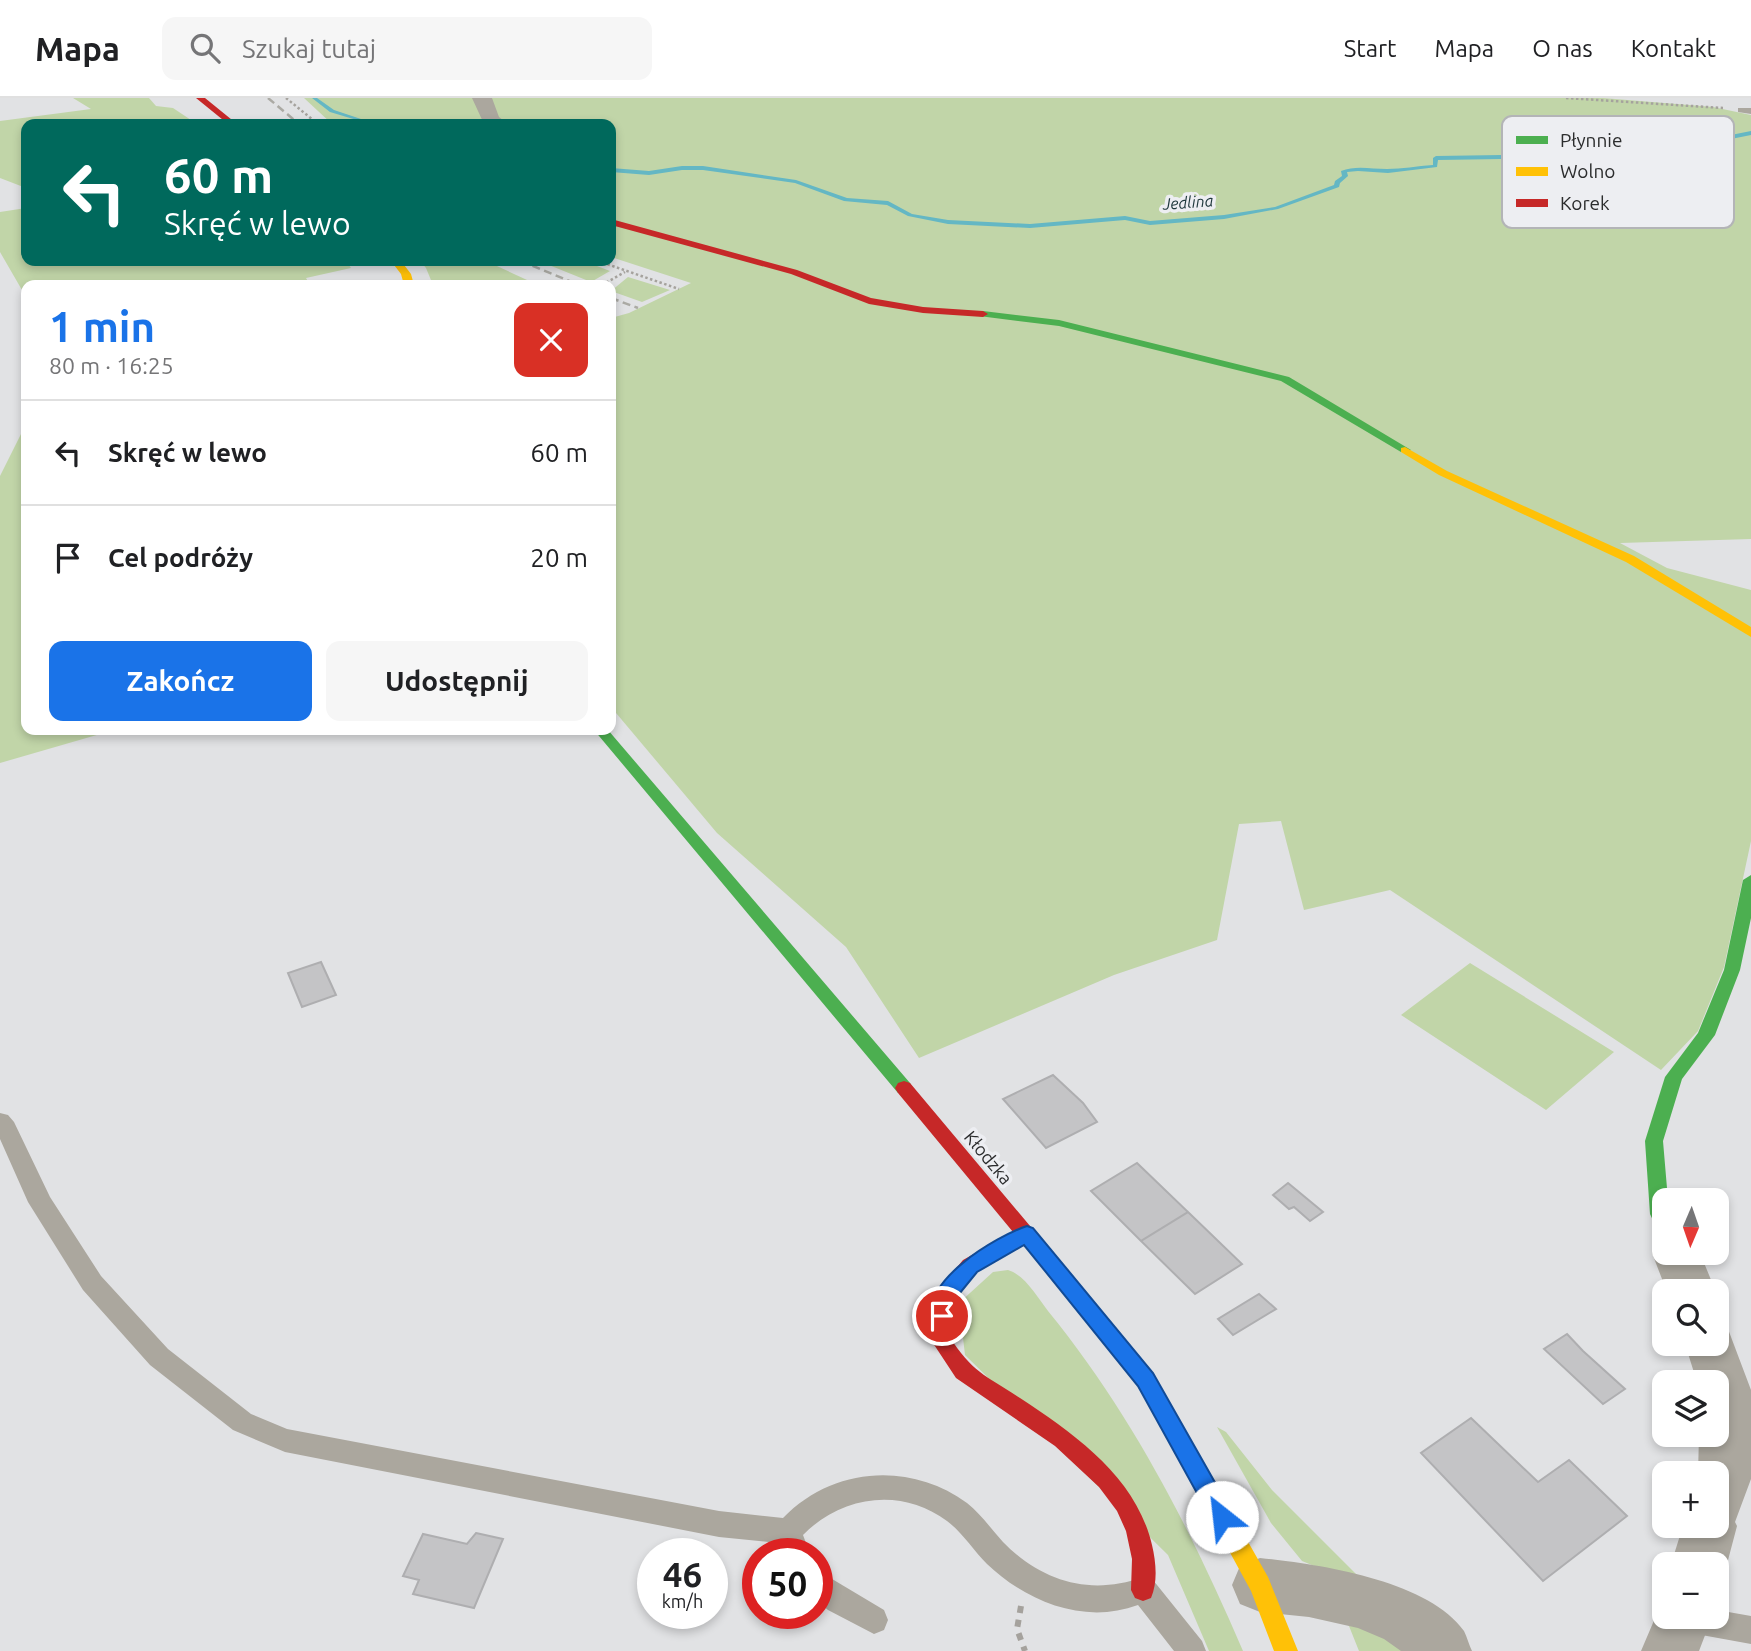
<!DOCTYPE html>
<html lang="pl">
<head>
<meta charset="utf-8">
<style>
  :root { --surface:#fff; --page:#f6f6f6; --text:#202124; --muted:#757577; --line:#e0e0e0; --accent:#1a73e8 }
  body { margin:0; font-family:Ubuntu,sans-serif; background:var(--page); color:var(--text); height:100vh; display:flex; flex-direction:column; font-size:26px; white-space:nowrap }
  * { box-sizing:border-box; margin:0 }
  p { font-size:23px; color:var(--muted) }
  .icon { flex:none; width:38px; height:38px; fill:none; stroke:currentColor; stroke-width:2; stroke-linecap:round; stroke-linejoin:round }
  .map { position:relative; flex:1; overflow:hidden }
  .drawer { position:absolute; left:21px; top:182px; width:595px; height:455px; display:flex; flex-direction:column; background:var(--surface); border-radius:14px; box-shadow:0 4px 10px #0003 }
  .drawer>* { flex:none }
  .guide { position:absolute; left:21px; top:21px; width:595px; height:147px; border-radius:14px; box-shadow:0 4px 10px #0003; background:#00695c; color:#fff; overflow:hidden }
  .needle { width:46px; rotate:182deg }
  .tools { position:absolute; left:1652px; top:1090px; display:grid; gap:14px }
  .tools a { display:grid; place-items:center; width:77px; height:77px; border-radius:14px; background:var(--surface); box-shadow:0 4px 10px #0003; font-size:35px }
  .speed { position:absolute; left:637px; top:1440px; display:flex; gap:14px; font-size:35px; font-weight:700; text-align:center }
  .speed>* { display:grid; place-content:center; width:91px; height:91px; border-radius:50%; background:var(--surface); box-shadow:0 4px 10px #0003; line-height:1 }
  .speed small { font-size:18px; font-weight:400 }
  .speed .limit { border:10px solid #d22; background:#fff; color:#111 }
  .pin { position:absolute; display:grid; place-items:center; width:60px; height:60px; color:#fff; margin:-30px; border:4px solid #fff; border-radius:50%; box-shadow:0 2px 7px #0007 }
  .me { position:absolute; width:77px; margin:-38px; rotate:331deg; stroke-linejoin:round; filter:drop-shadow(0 0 5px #0008) }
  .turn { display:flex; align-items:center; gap:24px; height:147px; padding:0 28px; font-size:32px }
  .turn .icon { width:91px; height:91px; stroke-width:2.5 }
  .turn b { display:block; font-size:49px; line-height:60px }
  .round { display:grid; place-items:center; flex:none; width:74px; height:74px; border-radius:14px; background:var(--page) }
  .headline { display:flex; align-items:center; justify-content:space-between; height:119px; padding:0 28px }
  h1 { font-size:42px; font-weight:600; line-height:52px; color:var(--accent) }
  .primary-button { display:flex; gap:14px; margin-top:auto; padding:14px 28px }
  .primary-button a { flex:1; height:80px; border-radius:14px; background:var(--accent); color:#fff; font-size:28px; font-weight:600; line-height:80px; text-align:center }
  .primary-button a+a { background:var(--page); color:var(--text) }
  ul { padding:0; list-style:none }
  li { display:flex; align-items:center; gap:21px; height:105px; padding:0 28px; border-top:2px solid var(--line) }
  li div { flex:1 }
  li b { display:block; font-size:26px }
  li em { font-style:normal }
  header { display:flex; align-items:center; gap:42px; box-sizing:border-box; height:98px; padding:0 35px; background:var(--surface); border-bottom:2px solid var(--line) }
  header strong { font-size:33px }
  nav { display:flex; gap:38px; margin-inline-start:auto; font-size:24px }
  .search { width:490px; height:63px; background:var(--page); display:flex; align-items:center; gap:18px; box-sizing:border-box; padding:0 24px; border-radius:14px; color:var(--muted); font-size:26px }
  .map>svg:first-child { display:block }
  .green { fill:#c1d5a8 }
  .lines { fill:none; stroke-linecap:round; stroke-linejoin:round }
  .stream { fill:#64b7c4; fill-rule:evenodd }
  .building { fill:#c4c4c6; stroke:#aeaeb0; stroke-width:2 }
  .path-far1 { stroke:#a5a29d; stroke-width:2.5; stroke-dasharray:2.5 2.5; stroke-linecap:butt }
  .path { stroke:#a5a29d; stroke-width:6; stroke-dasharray:7 7; stroke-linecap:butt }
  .lane { fill:#aba79e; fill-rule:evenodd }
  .street { fill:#aba79e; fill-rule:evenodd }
  .fast { fill:#4caf50; fill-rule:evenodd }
  .slow { fill:#ffc107; fill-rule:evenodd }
  .jam { fill:#c62828; fill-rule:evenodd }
  .rail { stroke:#abaaa4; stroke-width:2.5; stroke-dasharray:8 4.5; stroke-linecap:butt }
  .route { fill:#1a73e8; stroke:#114b97; stroke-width:2 }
  .labels { text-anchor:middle; stroke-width:7; stroke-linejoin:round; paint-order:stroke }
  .far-water-label { font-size:16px; font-style:italic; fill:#20393d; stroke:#edeef2 }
  .street-label { font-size:18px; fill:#2b2c2d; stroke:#edeef2 }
  .key { fill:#edeef2; stroke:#b3b4b7; stroke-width:2 }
  .key-label { font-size:19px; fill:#2b2c2d }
</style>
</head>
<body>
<header>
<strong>Mapa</strong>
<div class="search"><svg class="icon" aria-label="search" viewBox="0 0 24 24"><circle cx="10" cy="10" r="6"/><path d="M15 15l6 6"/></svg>Szukaj tutaj</div>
<nav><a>Start</a><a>Mapa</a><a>O nas</a><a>Kontakt</a></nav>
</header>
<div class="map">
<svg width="1751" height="1553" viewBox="0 0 1751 1553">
  <rect width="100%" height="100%" fill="#e1e2e4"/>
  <path class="green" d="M73,0H149L156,8L173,10L197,26L167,23L149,26H26V90L0,80V23L91,11Z
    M304,0H1603L1713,9L1751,17V441L1620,445L1667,470L1751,492V743L1724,869L1698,933L1661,972L1390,792L1304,812L1281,723L1239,726L1217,842L1114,877L919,960L846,849L717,735L611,609V220L629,215L691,185L611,159V26H332Z
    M26,110V163H346L351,170L306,180L310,187H26V199L0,154V114Z
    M420,163H486L538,187H433L426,170Z
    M539,163H584L610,173L591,184Z
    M628,179L670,192L642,204L611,193Z
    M26,326V632H114L0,665V378Z
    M1470,865L1614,954L1546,1012L1401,917Z
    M1008,1172C1025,1177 1038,1200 1048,1213C1132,1316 1191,1432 1243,1553H1209L1168,1457L965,1257L959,1205L993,1174Z
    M1217,1329L1226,1334L1272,1392L1360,1480L1336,1477L1302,1463L1271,1425Z
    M1343,1513L1421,1553H1359Z"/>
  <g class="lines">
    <path class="stream" d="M312,0H317L334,12L376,26H370L330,14Z
      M1751,33V37L1711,45L1646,43L1637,48L1502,61L1438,62L1437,69L1388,75L1358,73L1347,74L1348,78L1340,85L1339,89L1278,111L1224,121L1150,127L1125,122L1030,130L948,126L908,118L887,107L844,103L795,85L703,72H682L649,77L611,74V70L649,73L682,68H703L796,82L847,100L888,103L912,116L948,122L1030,126L1125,118L1150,123L1224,117L1275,109L1334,87L1335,83L1342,78L1341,73C1356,67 1371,71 1387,71C1402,71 1417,68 1433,67V60L1436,58L1502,57L1636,45L1645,39L1711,41Z"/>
  </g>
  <path class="building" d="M321,864L336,897L302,909L288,875Z
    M1053,977L1083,1005L1097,1024L1046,1050L1003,1001Z
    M1137,1065L1188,1114L1141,1143L1091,1093Z
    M1288,1085L1323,1114L1310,1123L1294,1109L1289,1111L1273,1097Z
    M1188,1114L1242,1166L1195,1196L1141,1143Z
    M1259,1196L1276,1211L1233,1237L1218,1221Z
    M1567,1236L1583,1253L1625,1291L1603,1306L1544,1251Z
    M1471,1320L1538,1384L1569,1362L1627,1418L1543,1483L1421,1355Z
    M476,1435L503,1441L474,1510L413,1496L419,1482L403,1478L423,1436L467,1446Z"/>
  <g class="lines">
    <path class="path-far1" d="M286,0L318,26
      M1566,0L1723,10
      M598,163L679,191
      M602,187L625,174"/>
    <path class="path" d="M1021,1508L1017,1531L1025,1553"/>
    <path class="lane" d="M1738,10H1751V16L1738,14Z
      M0,1015L8,1017L14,1024L50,1099L101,1178L168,1251L251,1316L287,1331L719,1413L783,1420C832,1369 910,1363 967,1405C981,1416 991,1431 1003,1444C1042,1484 1091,1498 1143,1479L1153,1482L1202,1543L1206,1553H1174L1138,1507C1084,1527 1027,1504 987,1466C973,1452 963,1435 947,1423C902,1389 842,1397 803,1437L810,1456H782L778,1445L719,1439L285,1354L233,1332L150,1267L83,1192L28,1104L0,1041Z
      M817,1472L884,1512L888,1522L884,1532L874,1536L828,1512L817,1503Z
      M1717,1512L1751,1518V1546L1685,1534L1675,1530L1671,1520L1717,1519Z"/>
    <path class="street" d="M472,0H492L499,19L508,26H484Z
      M1664,1139V1155H1700L1716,1194H1667L1652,1155L1659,1141Z
      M1717,1227L1728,1231L1751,1292V1381L1735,1424L1737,1428L1727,1466L1717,1485V1466H1671L1683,1428H1717V1376H1698L1699,1337H1717V1284H1697L1685,1246H1717Z
      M1260,1460C1317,1466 1428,1482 1464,1533C1467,1539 1469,1547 1472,1553H1401L1384,1541L1358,1530L1309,1519L1260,1514L1240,1506L1232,1487L1240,1468Z
      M1664,1499V1519H1712L1699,1553H1641Z"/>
    <path class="fast" d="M983,213L1059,222L1289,279L1411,352L1401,354L1281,283L1059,228L979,218V214Z
      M594,632H608L910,985L913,990L910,995H898Z
      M1751,777V820L1740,872L1715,937L1682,981L1663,1043L1668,1102H1664V1134L1657,1131L1650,1116L1645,1043L1665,979L1698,935L1724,872L1743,782Z"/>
    <path class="slow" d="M391,163H401L411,176L414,187H404L401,176Z
      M1405,349L1447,373L1634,458L1751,529V539L1626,464L1439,377L1401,354V350Z
      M1143,1268L1150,1271L1268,1479L1298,1553H1274L1251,1493L1133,1277L1136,1271Z"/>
    <path class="jam" d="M196,0H205L237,26H228Z
      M611,121L797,172L871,200L923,209L983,213L988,216L983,219L923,215L869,206L791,176L611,127Z
      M904,983L910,985L1150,1271L1153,1277L1150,1283L1143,1286L1136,1283L1024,1147L977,1174L955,1201L949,1238C973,1275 985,1277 1020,1300C1076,1337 1136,1379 1152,1447C1156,1464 1158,1484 1151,1500L1143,1503L1135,1500L1131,1492L1132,1461L1126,1433L1117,1413L1099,1389L1055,1348L956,1280L929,1239L938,1192L963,1162L1013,1134L898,995L895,990L898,985Z"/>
    <path class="rail" d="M268,0L299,26
      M521,163L579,187
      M611,200L638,210"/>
  </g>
  <path class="route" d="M1027,1128L1033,1130L1153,1275L1230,1411L1233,1419L1230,1426L1222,1429L1214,1426L1138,1288L1024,1147L977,1174L955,1201L950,1224L942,1227L935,1224C916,1185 997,1138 1027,1128Z"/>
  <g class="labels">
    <g class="far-water-label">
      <text transform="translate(1188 104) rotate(-4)" y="6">Jedlina</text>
    </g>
    <g class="street-label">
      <text transform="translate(988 1060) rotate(50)" y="6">Kłodzka</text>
    </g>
  </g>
  <rect x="1502" y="18" width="232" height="112" rx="10" class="key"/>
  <rect x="1516" y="38" width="32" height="8" fill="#4caf50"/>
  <rect x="1516" y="69" width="32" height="9" fill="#ffc107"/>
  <rect x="1516" y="101" width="32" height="8" fill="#c62828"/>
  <g class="key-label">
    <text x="1560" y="49">Płynnie</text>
    <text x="1560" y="80">Wolno</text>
    <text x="1560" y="112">Korek</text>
  </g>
</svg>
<div class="tools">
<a><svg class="needle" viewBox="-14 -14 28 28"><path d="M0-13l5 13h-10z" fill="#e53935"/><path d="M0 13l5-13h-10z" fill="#757577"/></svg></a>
<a><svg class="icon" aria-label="search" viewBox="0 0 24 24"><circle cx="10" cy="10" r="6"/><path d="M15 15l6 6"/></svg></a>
<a><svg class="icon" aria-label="layers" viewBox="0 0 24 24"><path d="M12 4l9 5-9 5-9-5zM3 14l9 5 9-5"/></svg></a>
<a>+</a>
<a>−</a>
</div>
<div class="speed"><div>46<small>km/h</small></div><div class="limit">50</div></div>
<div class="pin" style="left:942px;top:1218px;background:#d93025"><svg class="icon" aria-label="arrive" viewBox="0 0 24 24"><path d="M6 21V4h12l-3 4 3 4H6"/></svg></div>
<svg class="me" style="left:1222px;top:1419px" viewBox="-20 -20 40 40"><circle r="19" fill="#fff"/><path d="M0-13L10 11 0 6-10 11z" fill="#1a73e8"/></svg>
<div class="guide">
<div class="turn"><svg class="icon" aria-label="left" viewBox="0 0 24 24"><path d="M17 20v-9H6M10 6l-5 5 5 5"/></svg><div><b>60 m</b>Skręć w lewo</div></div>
</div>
<section class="drawer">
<div class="headline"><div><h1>1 min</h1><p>80 m · 16:25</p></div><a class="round" style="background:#d93025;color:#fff"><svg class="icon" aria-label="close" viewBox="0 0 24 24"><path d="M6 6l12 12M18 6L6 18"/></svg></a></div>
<ul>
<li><svg class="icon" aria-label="left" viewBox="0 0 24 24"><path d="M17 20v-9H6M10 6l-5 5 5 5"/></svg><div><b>Skręć w lewo</b></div><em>60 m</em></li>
<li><svg class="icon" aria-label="arrive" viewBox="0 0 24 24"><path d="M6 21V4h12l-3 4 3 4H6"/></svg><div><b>Cel podróży</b></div><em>20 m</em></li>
</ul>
<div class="primary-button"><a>Zakończ</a><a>Udostępnij</a></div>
</section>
</div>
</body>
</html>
